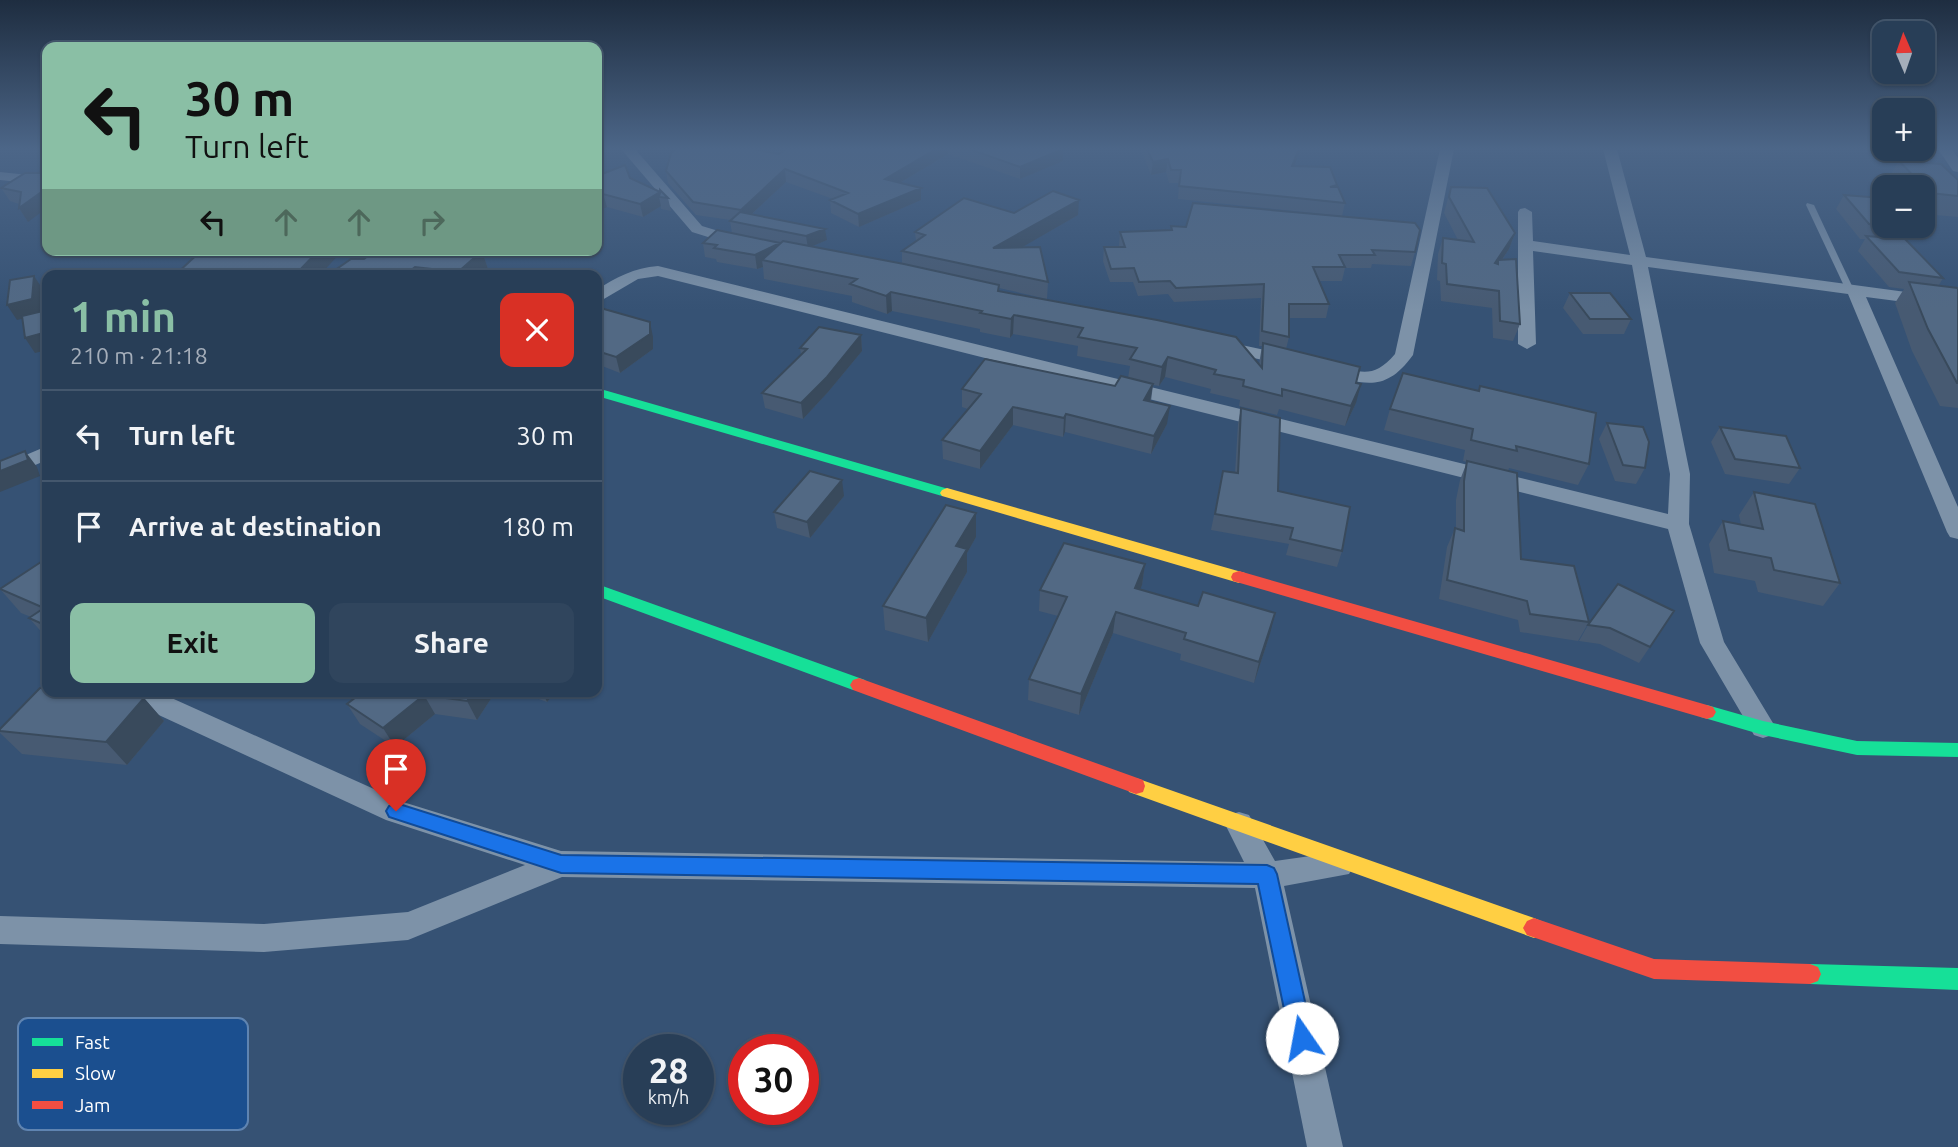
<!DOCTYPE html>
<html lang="en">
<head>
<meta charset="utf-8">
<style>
  :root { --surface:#283e57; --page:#30455d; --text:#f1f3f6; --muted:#a5aeba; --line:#44576d; --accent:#8abfa5 }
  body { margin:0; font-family:Ubuntu,sans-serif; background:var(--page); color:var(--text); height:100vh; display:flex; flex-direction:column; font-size:26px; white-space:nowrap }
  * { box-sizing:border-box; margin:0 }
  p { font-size:23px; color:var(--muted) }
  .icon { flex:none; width:38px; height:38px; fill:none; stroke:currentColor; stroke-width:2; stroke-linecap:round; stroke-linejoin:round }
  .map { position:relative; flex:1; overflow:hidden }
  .details { position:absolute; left:42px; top:270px; width:560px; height:427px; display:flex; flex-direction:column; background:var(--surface); border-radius:14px; box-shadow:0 2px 5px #0004,0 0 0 2px var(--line) }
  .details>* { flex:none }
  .banner { position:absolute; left:42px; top:42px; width:560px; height:214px; border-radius:14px; box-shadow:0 2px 5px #0004,0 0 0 2px var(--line); background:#8abfa5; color:#111; overflow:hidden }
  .needle { width:46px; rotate:358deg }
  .controls { position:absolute; left:1872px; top:21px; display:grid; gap:14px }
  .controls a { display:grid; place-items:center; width:63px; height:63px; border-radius:14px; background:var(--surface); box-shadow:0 2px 5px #0004,0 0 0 2px var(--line); font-size:35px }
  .speed { position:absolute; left:623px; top:1034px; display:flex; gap:14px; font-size:35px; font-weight:700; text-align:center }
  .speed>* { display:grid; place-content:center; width:91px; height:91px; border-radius:50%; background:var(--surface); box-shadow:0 2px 5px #0004,0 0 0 2px var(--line); line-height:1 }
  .speed small { font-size:18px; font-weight:400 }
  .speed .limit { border:10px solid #d22; background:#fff; color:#111 }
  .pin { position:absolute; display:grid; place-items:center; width:60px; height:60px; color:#fff; margin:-72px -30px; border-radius:50% 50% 50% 0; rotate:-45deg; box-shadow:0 0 7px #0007 }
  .pin .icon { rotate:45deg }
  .me { position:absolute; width:77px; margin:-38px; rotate:348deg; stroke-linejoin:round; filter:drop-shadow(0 0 5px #0008) }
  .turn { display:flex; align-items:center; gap:24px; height:147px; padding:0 28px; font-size:32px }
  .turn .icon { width:91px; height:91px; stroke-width:2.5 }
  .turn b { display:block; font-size:49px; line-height:60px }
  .lanes { display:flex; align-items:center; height:66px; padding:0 28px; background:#0003; justify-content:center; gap:35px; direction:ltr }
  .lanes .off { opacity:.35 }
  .round { display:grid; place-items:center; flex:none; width:74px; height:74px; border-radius:14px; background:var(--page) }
  .overview { display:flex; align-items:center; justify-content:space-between; height:119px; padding:0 28px }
  h1 { font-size:42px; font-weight:700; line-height:52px; color:var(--accent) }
  .action { display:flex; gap:14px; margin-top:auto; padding:14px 28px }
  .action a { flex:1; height:80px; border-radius:14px; background:var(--accent); color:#111; font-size:28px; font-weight:700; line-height:80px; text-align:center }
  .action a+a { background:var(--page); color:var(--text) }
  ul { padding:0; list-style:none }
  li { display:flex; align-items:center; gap:21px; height:91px; padding:0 28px; border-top:2px solid var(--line) }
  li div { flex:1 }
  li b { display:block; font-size:26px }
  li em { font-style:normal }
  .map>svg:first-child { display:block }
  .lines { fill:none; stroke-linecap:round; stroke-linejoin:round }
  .lane { fill:#7d92a8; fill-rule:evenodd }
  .street { fill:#7d92a8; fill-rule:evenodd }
  .fast { fill:#16e098; fill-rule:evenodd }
  .slow { fill:#ffcf43; fill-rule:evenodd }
  .jam { fill:#f24e42; fill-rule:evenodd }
  .wall { fill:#475a72 }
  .shaded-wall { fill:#394a5c }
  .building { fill:#526984; stroke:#394a5c; stroke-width:2 }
  .route { fill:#1a73e8; stroke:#114b97; stroke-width:2 }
  .key { fill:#1b4f8f; stroke:#5f84b1; stroke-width:2 }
  .key-label { font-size:19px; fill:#fff }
</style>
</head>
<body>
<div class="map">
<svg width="1958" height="1147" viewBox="0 0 1958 1147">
  <rect width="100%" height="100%" fill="#365274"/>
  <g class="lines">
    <path class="lane" d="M1807,203L1814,205L1853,288L1852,290L1845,288L1806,205Z"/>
    <path class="street" d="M621,149H635L702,226L745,239L748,242L745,245L740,247L692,232Z
      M1440,149H1454L1413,355C1384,395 1363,383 1322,373L1319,369L1328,364C1359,371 1372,381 1395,354Z
      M1603,149H1617L1646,257L1958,299V309L1866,297L1958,507V539L1950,537L1947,532L1848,294L1648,267L1690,474L1689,524L1724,642L1776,728L1772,735L1763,738L1754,735L1700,643L1668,529L658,276L638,279L597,303V290C616,277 634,268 658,266L1668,514L1670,474L1632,265L1533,251L1536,344L1527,349L1518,344V212L1520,209L1525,208L1532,212L1533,241L1630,255Z
      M1938,149H1952L1958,158V172L1953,171Z
      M0,172L47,177V185L0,180Z
      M1218,340L1297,357L1300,361L1291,366L1212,349L1209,345Z
      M47,446V460L0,480V466Z
      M118,691H156L403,802L561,851L1244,862L1225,824L1229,815L1239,812L1249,815L1275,861L1339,852L1349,856L1354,865L1349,874L1284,886L1343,1147H1307L1255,888L562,877L408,940L264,952L0,944V916L264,924L408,912L525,865L386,820L122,698Z"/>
    <path class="fast" d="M597,388L952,490L954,493L952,496H942L597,396Z
      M597,584L865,680L868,685L865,690H853L597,596Z
      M1707,705L1763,721L1857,741L1958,743V757L1857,755L1763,735L1701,717L1698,712L1701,707Z
      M1810,964L1958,968V990L1810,984L1802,981L1799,974L1802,967Z"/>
    <path class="slow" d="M947,488L1245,573L1247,577L1239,583L942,496L940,493L942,490Z
      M1136,778L1534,918L1541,921L1545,928L1541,935L1534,938L1129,792L1127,786L1129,780Z"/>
    <path class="jam" d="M1239,571L1707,705L1713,707L1716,712L1713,717L1707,719L1233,581L1231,577L1233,573Z
      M859,678L1143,780L1145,786L1143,792L1136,794L853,690L850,685L853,680Z
      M1534,918L1654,959L1810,964L1818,967L1821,974L1818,981L1810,984L1654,979L1527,935L1523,928L1527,921Z"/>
  </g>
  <path class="wall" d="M785,149H1063V161L1020,179L948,154L900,183L921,200L859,227L831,213L830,200L833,199L786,182L752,214L827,240L812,246L902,264V251L916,241L915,232L1014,213L1078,215L1022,247L1048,282L1047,299L999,288V291L1259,364L1262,346H1259L1261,298L1174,302L1168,294L1138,296L1133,282H1110L1103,261L1104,247H1119L1120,232L1171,230V226L1415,252L1411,266L1372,264L1371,268H1345L1342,281H1319L1329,304L1326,318H1289V337L1286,349L1356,383V403L1345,426L1279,409L1277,415L1239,406L1240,400L1210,393L1211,389L1165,377L1159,386L1153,385L1151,401L1167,424L1151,454L1065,432L1063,437L1013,425L980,469L943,459L942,440L968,409L962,407V389L1115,386L1128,378L1130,366L1077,356L1078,346L1013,334L1010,338L980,332V329L892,311L887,314L852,302V296L764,279L763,267L757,269L717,262L716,259L705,257L703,243H781L732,233L730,221L731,220L696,215L668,183L666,171L779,154Z
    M1141,149H1301L1294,166L1337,185V187L1345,203L1342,216L1178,199L1179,183H1169L1166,172L1151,175Z
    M47,158L28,222L19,208V204L10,201L1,188L40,173Z
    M1899,161L1958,180V217L1923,214V187H1893L1887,180Z
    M597,176L630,178L668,198L671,211L661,209V206L643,217L607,207L597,212Z
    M1451,187L1515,233L1509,249L1502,260L1520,324L1513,341L1493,338L1492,308L1441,301L1440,281L1437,280L1438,254L1443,238L1458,240L1444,213Z
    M1844,195L1908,228L1901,239L1943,278L1939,285L1958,288V408L1940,406L1912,351L1895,303L1904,289L1889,287L1858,251L1865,239H1860L1836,209Z
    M482,251L488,269L482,275H328L351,259Z
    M1570,293L1631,319L1624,334H1583L1563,308Z
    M597,307L653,337V349L620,373L597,364Z
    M861,335L862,351L828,392L803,419L765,408L762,393L801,355L800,348Z
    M1480,386L1589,464L1578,485L1509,468L1508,471L1521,559L1589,622L1578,641L1520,632L1518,620L1439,599L1447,547L1455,528L1456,529V500L1460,480L1467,462L1463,461L1465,450L1384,430L1390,409L1478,391Z
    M1241,408L1278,491L1342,551L1337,567L1286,555L1289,544L1211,530L1223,471L1235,473L1238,424Z
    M1607,423L1645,468L1636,484L1615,481L1599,439Z
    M1720,427L1800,468L1789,484L1725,474L1711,442Z
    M1754,492L1840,583L1823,606L1758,592L1755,581L1714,573L1709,544L1723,521L1741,525L1739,515Z
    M844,496L810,538L777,528L774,512Z
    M976,513V537L967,553V572L928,642L885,630L883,606Z
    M47,558V638L29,618L31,617L21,613L0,589Z
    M1145,564L1142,585L1140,589L1270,634L1254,683L1180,660L1181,654L1113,633L1079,715L1028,700L1029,679L1058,616L1039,611L1040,590Z
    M1674,611L1639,663L1600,644L1579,641L1588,625Z
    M364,691H496L477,720L435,714L395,747L360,724L347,704Z
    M517,691H557L547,702Z
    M144,698L164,721L127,765L22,754L0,733V729Z"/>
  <path class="shaded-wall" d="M936,149H948V154L886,191L885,179Z
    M1063,149V161L1020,179V167Z
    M1299,149H1301L1289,179L1292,166Z
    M1168,159L1166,172L1151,175L1153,162Z
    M785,169L786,182L743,222L741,210Z
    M47,188V208L28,222L19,208Z
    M921,188V200L859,227L858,214Z
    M660,192L659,197L661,206L643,217L640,204Z
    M603,194L607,207L597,212V197Z
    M1079,200L1078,215L993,264V248Z
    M825,229L827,240L808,248L806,236Z
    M1515,233L1509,249L1495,270L1498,264V260L1492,275L1495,263Z
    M782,243L762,260L763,267L757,269L755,255Z
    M319,250H343L320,275H295Z
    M482,251L488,269L482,275H459L458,272Z
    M415,267L418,275H406V274Z
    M360,269L362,275H356Z
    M34,276L44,291L42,314L17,320L7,305Z
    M891,292L892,311L887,314L886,296Z
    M1014,315L1013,334L1010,338L1011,319Z
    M650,322L653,337V349L620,373L616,357Z
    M47,332V350L35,353L25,338Z
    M861,335L862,351L828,392L803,419L801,403Z
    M1168,357L1165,377L1159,386L1162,367Z
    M1153,384L1150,402L1144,400Z
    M1361,384L1356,403L1345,426L1351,406Z
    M1170,406L1167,424L1151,454L1154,436Z
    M1013,407V425L980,469V451Z
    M1066,414L1065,432L1063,437L1064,418Z
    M25,451L37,467L40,476L0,492V471Z
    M842,480L844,496L810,538L807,522Z
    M976,513V537L967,553V572L928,642L926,618L956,546Z
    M1145,564L1142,585L1132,609L1135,588Z
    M1116,612L1113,633L1079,715L1081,694Z
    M1275,613L1270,634L1254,683L1259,662Z
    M474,691H496L477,720L467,701Z
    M542,691H557L547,702Z
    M424,695L435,714L395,747L383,728Z
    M144,698L164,721L127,765L106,742Z"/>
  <path class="building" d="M676,149H753L779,154L785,149H936L885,179L921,188L858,214L830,200L848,193L785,169L741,210L693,202L666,171L671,153Z
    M969,149H1063L1020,167Z
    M1147,149H1299L1292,166L1330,167L1337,185L1330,187H1338L1345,203L1179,186L1181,170H1171L1168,159L1153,162Z
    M47,158V188L19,208L21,192L1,188L25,173H40L41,162Z
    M1899,161L1941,164L1958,180V196L1930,193Z
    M625,165L630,178L660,192V190L668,198L659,197L660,192L640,204L603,194L597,197V176Z
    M1451,187L1487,188L1515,233L1495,263L1498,264V260L1516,259L1520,324L1500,321L1499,291L1447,284L1446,264L1442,263L1443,238L1474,242L1449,197Z
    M1053,191L1079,200L993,248L1040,247L1048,282L902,251L925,235L915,232L964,198L1014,213Z
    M1844,195L1882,198L1885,202V226H1906L1908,228L1869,224Z
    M1193,203L1415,223L1420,230L1415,252L1372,250L1375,255H1339L1345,267H1313L1329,304H1289V337L1262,331L1264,284L1176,288L1170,281L1139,282L1134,268L1111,269L1104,247H1125L1120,232L1172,230L1171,226L1186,227Z
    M740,212L825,229L806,236L730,221Z
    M717,230L780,243L755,255L714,248L717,245L703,243Z
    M1866,236L1905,239L1943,278L1899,272Z
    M783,241L904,264L999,285L998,291L1157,320L1236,337L1262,368L1263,343L1360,367L1356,383L1361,384L1351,406L1282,389V396L1243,386L1244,380L1214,374L1216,370L1168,357L1162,367L1130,359L1137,348L1078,337L1083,328L1014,315L1011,319L980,313L982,311L891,292L886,296L850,284L857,279L762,260Z
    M202,250H319L295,275H175Z
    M375,250H476L482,251L458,272L415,267L406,274L360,269L356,275H328L351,259H364Z
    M34,276L32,299L7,305L10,280Z
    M1909,282L1958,288V383H1957L1928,329Z
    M1570,293H1610L1631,319H1590Z
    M597,307L650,322V334L616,357L597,351Z
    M47,310V332L25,338L22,316Z
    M819,327L861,335L827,377L801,403L762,393L807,349L800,348Z
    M985,359L1115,386L1121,376L1153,384L1144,400L1170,406L1154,436L1066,414L1064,418L1013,407L980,451L942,440L981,394L962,389Z
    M1403,373L1479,391L1480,386L1596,413L1589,464L1516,446L1517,451L1471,440L1473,429L1390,409Z
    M1241,408L1280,418L1278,491L1350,507L1342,551L1290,539L1293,528L1215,514L1223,471L1238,473Z
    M1607,423L1643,427L1649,442L1645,468L1623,465Z
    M1720,427L1786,436L1800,468L1735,459Z
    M25,451L28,460L0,471V461Z
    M1467,461L1517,473L1521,559L1574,566L1589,622L1530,614L1527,601L1447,580L1455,528L1464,531V481Z
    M810,471L842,480L807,522L774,512Z
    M1754,492L1815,504L1840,583L1774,570L1771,558L1729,550L1723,521L1763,529Z
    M946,505L976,513L956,546L967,549L926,618L883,606Z
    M1064,543L1145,564L1135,588L1198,606L1203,592L1275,613L1259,662L1184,639L1186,633L1116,612L1081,694L1029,679L1067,597L1040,590Z
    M47,558V626L29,618L44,608L0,589Z
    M1618,584L1674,611L1650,647L1610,628L1588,625Z
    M40,688H47V691H78L144,698L106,742L0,731V729Z
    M364,691H474L467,701L424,695L383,728L347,704Z"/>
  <linearGradient id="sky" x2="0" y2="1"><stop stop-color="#1e2d40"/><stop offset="0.48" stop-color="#4c6688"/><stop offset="1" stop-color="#4c6688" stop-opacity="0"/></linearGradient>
  <rect width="1958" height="310" fill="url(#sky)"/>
  <path class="route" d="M396,803L561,855L1267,865L1274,868L1277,874L1313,1038L1310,1046L1302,1049L1294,1046L1290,1038L1258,884L561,873L389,817L386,811L389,806Z"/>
  <rect x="18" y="1018" width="230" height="112" rx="10" class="key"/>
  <rect x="32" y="1038" width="31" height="8" fill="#16e098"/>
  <rect x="32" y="1069" width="31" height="9" fill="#ffcf43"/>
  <rect x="32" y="1101" width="31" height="8" fill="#f24e42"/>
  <g class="key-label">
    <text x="75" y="1049">Fast</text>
    <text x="75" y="1080">Slow</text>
    <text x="75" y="1112">Jam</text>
  </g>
</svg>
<div class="controls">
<a><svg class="needle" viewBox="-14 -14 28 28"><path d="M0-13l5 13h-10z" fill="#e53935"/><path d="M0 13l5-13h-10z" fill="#a5aeba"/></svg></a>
<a>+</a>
<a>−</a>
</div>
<div class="speed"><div>28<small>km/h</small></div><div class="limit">30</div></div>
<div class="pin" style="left:396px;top:811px;background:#d93025"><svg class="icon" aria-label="arrive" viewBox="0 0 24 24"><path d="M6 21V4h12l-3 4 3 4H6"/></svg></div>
<svg class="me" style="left:1302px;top:1038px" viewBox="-20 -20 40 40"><circle r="19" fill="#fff"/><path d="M0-13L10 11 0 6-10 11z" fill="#1a73e8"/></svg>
<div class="banner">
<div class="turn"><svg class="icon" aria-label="left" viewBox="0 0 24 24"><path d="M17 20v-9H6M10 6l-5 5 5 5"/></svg><div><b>30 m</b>Turn left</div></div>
<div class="lanes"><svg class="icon" aria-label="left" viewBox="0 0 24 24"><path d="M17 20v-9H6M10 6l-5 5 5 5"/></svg><svg class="icon off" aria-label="ahead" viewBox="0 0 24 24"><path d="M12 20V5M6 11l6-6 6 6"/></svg><svg class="icon off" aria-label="ahead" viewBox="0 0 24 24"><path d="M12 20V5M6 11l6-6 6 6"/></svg><svg class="icon off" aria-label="right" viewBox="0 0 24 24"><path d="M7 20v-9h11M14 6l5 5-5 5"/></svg></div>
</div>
<section class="details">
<div class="overview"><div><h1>1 min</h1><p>210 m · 21:18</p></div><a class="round" style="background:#d93025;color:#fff"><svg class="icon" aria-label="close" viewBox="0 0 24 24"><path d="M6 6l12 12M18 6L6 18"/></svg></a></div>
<ul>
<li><svg class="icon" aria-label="left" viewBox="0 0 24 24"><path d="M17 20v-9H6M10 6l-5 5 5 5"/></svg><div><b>Turn left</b></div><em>30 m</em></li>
<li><svg class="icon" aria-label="arrive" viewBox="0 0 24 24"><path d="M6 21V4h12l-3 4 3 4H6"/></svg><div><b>Arrive at destination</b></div><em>180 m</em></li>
</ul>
<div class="action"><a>Exit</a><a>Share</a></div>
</section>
</div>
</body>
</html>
